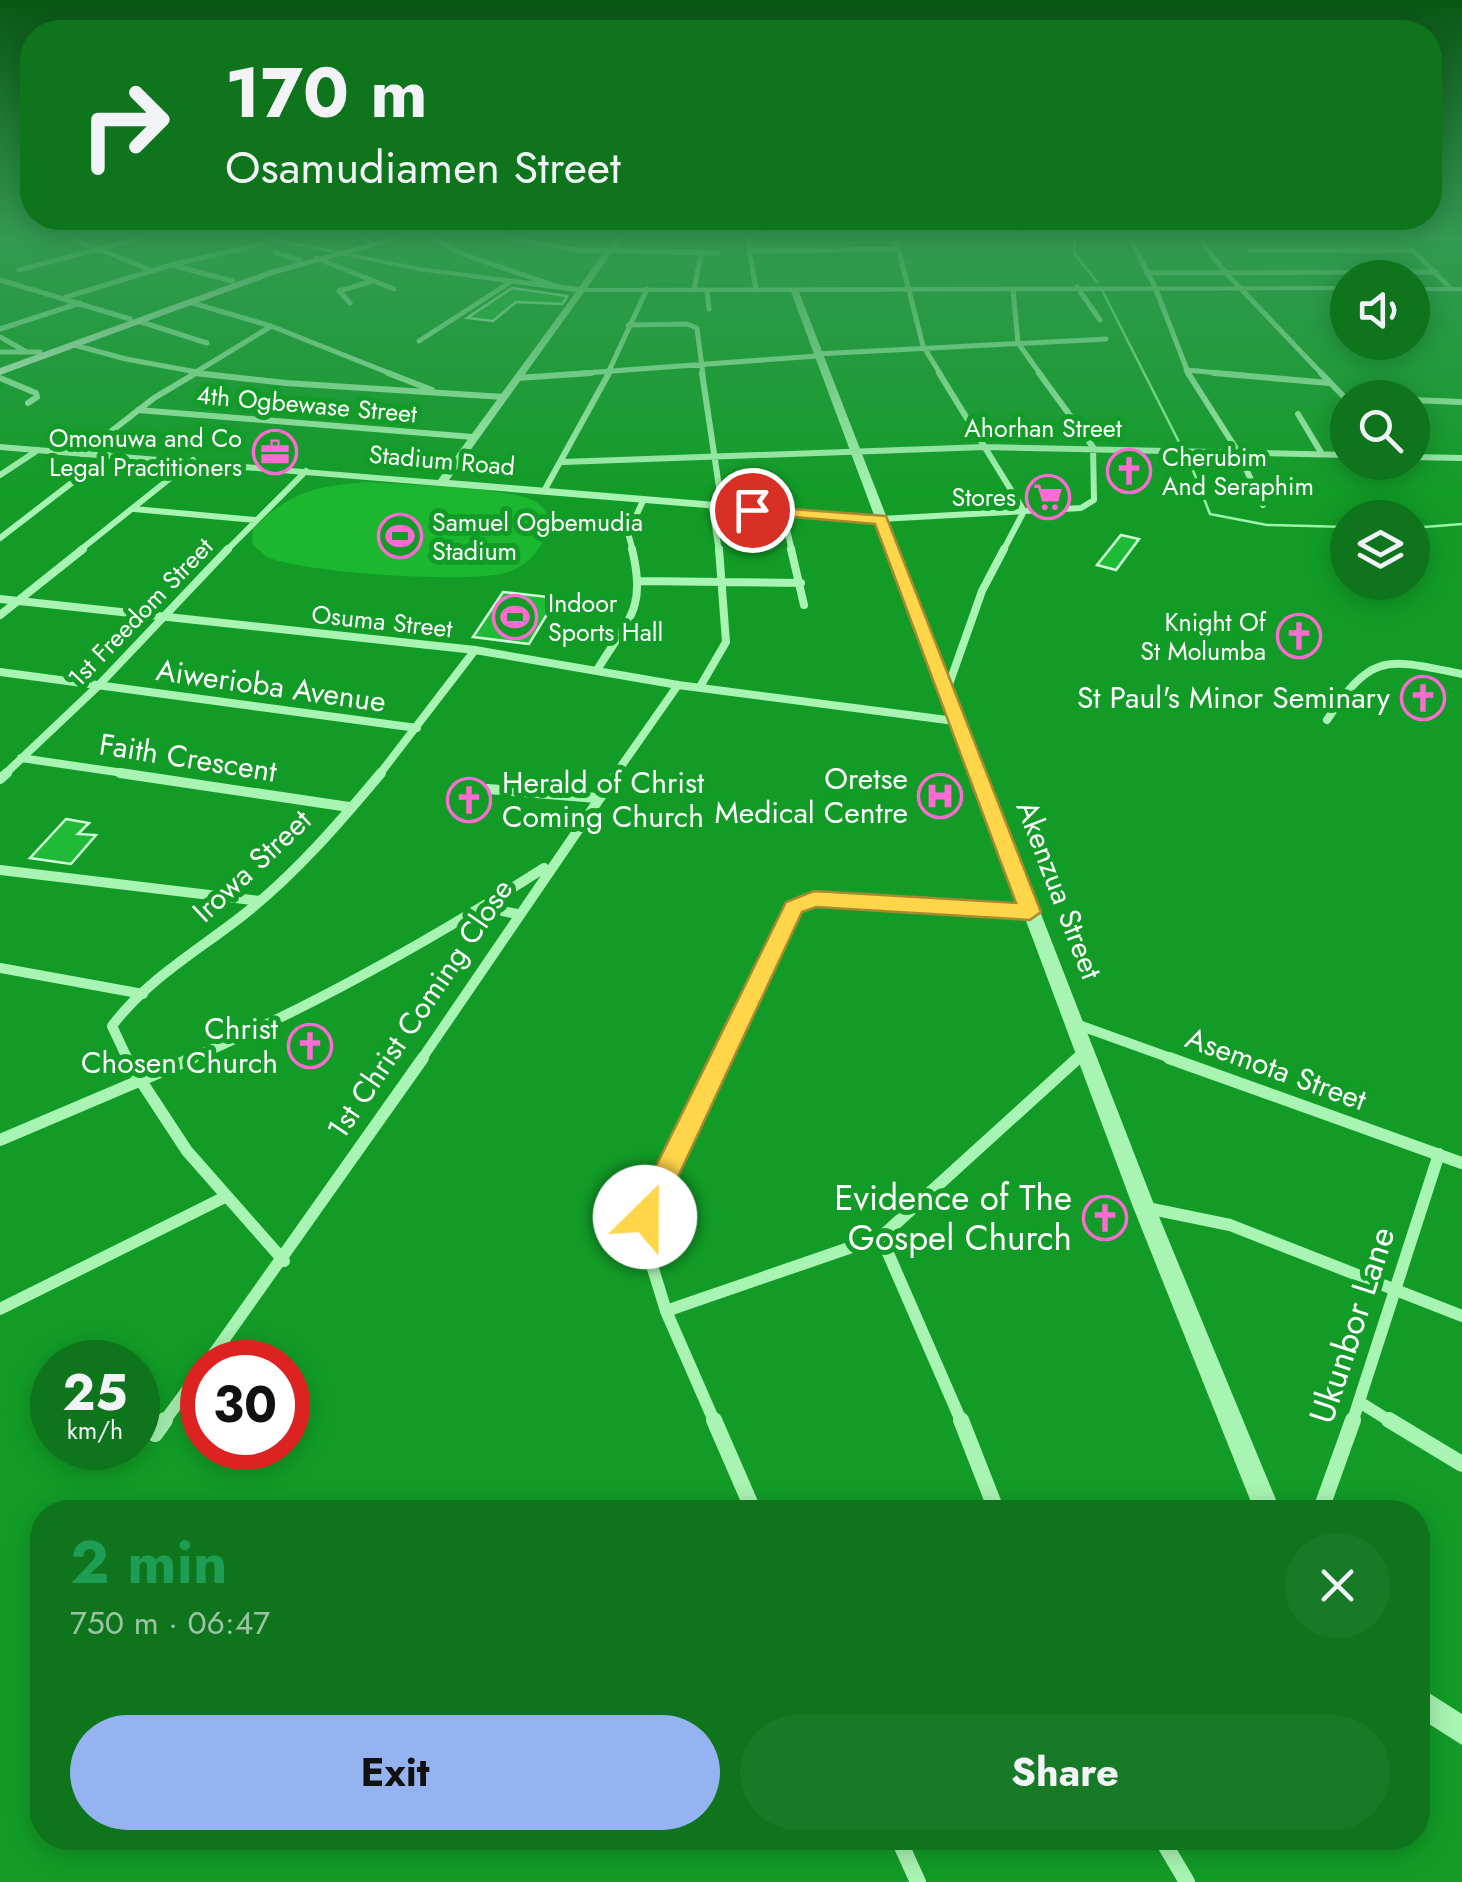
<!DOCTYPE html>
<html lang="en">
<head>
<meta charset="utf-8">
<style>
  :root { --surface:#0e751d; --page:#177a26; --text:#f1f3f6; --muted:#9bc3a4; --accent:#95b2f1 }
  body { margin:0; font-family:Jost,sans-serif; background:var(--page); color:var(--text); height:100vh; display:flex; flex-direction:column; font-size:38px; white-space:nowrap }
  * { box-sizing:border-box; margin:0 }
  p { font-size:32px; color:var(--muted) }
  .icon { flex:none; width:55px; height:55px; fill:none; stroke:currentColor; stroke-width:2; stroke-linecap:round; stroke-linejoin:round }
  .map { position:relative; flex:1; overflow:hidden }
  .sheet { position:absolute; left:30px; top:1500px; width:1400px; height:350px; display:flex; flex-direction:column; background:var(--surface); border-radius:40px; box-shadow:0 5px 25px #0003 }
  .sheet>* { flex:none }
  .hud { position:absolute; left:20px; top:20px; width:1422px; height:210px; border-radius:40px; box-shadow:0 5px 25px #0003; background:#0e751d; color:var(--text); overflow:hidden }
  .tools { position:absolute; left:1330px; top:260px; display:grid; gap:20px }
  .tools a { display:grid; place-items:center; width:100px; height:100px; border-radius:50%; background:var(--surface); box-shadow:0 5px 25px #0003; font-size:50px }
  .speed { position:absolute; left:30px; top:1340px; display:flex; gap:20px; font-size:50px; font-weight:700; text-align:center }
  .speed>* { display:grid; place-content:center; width:130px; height:130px; border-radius:50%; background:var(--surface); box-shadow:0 5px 25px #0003; line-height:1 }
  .speed small { font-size:25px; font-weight:400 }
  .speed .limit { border:15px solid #d22; background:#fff; color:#111 }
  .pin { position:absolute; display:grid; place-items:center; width:85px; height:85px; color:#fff; margin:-42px; border:5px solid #fff; border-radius:50%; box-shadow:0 2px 10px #0007 }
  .me { position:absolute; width:110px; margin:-55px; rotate:23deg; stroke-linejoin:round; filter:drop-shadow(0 0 8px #0008) }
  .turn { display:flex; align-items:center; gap:35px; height:210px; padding:0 40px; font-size:45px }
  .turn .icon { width:130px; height:130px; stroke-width:2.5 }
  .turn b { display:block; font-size:70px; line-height:85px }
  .round { display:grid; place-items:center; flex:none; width:105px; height:105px; border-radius:52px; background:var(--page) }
  .summary { display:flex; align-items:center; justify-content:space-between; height:170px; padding:0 40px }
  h1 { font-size:60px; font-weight:700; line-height:75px; color:#1e9e55 }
  .primary-button { display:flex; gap:20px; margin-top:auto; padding:20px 40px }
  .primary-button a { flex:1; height:115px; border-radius:60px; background:var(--accent); color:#111; font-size:40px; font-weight:700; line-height:115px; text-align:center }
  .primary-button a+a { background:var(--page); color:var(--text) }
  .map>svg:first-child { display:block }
  .green { fill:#1ab72f }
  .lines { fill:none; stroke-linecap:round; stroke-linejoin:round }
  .stream { stroke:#9af7a5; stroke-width:2.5 }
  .building { fill:#20bb36; stroke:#d0fed6; stroke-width:2.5 }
  .minor-far5 { stroke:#a8f4b2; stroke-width:5 }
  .minor-far4 { stroke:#a8f4b2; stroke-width:6 }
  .minor-far3 { stroke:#a8f4b2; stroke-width:8 }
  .minor-far2 { stroke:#a8f4b2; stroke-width:10 }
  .minor-far1 { stroke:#a8f4b2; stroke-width:12 }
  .minor { stroke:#a8f4b2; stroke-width:16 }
  .tertiary { fill:#a8f4b2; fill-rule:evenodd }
  .secondary { fill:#d7fddd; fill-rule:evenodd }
  .route { fill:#ffd54a; stroke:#a68a30; stroke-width:2.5 }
  .labels { text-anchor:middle; stroke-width:10; stroke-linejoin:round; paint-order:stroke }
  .far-street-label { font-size:25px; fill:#fff; stroke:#129c27 }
  .far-poi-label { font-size:25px; fill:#fff; stroke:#129c27; text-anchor:end }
  .street-label { font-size:30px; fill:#fff; stroke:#129c27 }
  .poi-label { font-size:30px; fill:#fff; stroke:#129c27; text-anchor:end }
  .near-poi-label { font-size:35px; fill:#fff; stroke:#129c27; text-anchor:end }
  .near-street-label { font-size:35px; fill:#fff; stroke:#129c27 }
</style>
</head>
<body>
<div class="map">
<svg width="1462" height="1882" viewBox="0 0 1462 1882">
  <rect width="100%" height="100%" fill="#129c27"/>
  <path class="green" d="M368,482C402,485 509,487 534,501C545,506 548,516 552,526C541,546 533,562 511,571C477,585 306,573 270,558C263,555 258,549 252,544L253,529C290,491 316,486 368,482Z"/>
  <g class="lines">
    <path class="stream" d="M1067,235L1075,241L1074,253L1097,282
      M1102,290L1182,448
      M1187,455L1210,514L1267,525L1348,527
      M1412,528L1462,524"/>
  </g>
  <path class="building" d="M512,288L567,296L566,299L562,304L516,302L493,321L467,318Z
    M1121,535L1139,539L1116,570L1097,565Z
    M503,592L557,598L529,644L473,637Z
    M66,819L89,823L78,834L96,835L71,864L30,858Z"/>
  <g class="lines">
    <path class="minor-far5" d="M64,235L150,270
      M360,235L371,242
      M426,235L465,255L559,287
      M491,235L578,250L718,253
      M747,235L756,290
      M895,235L923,346L941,375
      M1128,235L1155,287L1189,375
      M1196,235L1226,273L1323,375
      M1373,235L1462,238
      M0,240L19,235
      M1411,248L1451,289
      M1250,250H1413
      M750,251L898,249
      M276,253L300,260
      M316,258L394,289
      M172,265L232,281
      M19,270L152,235
      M1146,273L1436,272
      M0,280L130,319
      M1077,287L1100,320
      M1013,289L1018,343L1041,375
      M694,290L701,254
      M707,290L709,309
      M66,297L171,265L261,244
      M189,302L271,326L394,375
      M350,303L339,291L370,282
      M138,321L207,343
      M628,325L687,324L697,328L703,375
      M0,329L80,303
      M0,337L25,351
      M419,341L509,283
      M74,345L126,359L213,375
      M0,352H40
      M816,354L1106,339
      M1186,370L1242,375
      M191,375L270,327
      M557,375L817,356
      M607,375L647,289"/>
    <path class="minor-far4" d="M195,373L286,383L504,397
      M388,373L432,390
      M702,373L722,507
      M939,373L1024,511L1003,551
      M1188,373L1237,450L1263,505
      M1214,373L1329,383
      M1321,373L1348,401
      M0,378L36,393L37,397L28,403
      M517,378L591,373
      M1412,400L1462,402
      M138,410L473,437
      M1298,414L1322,454
      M82,454L154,398L196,373
      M1412,457L1462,458
      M563,462L985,447L1348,455
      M0,475L38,450
      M544,491L609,373
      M712,508L719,551
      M134,509L255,520
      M783,513L792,551
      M880,519L1081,508L1094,500L1093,447L1039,373
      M0,538L108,455
      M79,551L193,460
      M226,551L306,471
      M633,551L628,533L643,501"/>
    <path class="minor-far3" d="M791,549L804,605
      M640,581L801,583
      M0,599L475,650L678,685L955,721
      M0,615L83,549
      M597,670C628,619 647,610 632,549
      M0,672L417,728
      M701,685L726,642L719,549
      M947,690L982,591L1004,549
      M1327,720C1372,651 1387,659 1462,674
      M21,758L137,775
      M4,775L98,686L228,549
      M379,775L475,650
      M615,775L678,685"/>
    <path class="minor-far2" d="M120,773L349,807
      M0,779L7,773
      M488,789L597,798
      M0,870L260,901
      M484,907L517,914
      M0,968L143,994
      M1073,1023L1176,1060
      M128,1060L112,1026C148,978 201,949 247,912C297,872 340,822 381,773
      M187,1060C311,1008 431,940 544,868
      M421,1060L617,773
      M718,1060L793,907L813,899L1030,912
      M1075,1060L1084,1052"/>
    <path class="minor-far1" d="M126,1058L187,1151L284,1261
      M1169,1058L1462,1163
      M0,1140L193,1058
      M1147,1208L1230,1225L1462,1316
      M881,1237L962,1423
      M0,1309L223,1198
      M666,1311L881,1237L1078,1058
      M208,1362L423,1058
      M1361,1403L1393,1423
      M163,1423L202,1370
      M715,1423L666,1311L643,1236L649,1203L720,1058
      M1352,1423L1439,1154"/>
    <path class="minor" d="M714,1420L754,1512
      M961,1420L997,1512
      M1389,1420L1462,1464
      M155,1434L165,1420
      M1320,1512L1353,1420
      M898,1838L918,1882
      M1161,1838L1187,1882"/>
    <path class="tertiary" d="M244,235H259L419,267L579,287L617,235H624L587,288L1348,286V290L799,292L1155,1207L1281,1512H1255L1133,1207L877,522L0,450V444L438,480L576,292L419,271ZM584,292H791L874,515L449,480Z
      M1412,287H1462V291H1412Z
      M1418,1686L1462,1714V1745L1418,1717Z"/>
    <path class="secondary" d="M401,235H416L276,274L0,375V368L270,270Z"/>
  </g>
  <linearGradient id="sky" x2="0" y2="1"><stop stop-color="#0a5615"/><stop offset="0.47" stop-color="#339952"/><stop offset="1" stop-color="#339952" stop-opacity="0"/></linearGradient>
  <rect width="1462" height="499" fill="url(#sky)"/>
  <path class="route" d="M752,506L886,516L1041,912L1030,920L816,907L802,912L655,1226L645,1229L635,1226L631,1217L786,902L814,891L1016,903L875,524L747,513L745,510Z"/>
  <defs>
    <symbol id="office-ring" viewBox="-11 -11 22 22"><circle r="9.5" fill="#129c27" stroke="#ff6bd3" stroke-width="1.5"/><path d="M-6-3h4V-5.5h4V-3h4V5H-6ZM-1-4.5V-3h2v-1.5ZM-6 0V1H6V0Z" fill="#ff6bd3"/></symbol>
    <symbol id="church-ring" viewBox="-11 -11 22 22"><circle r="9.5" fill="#129c27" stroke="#ff6bd3" stroke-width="1.5"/><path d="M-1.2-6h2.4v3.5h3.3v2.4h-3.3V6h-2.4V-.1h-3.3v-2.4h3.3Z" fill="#ff6bd3"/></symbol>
    <symbol id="supermarket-ring" viewBox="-11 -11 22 22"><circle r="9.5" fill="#129c27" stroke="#ff6bd3" stroke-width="1.5"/><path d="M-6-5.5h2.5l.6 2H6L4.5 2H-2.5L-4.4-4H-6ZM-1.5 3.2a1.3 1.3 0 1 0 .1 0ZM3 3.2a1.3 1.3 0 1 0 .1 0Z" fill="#ff6bd3"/></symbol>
    <symbol id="stadium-ring" viewBox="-11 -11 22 22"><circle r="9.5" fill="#129c27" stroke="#ff6bd3" stroke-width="1.5"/><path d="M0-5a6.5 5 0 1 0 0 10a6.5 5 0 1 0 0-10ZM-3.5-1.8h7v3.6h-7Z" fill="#ff6bd3"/></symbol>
    <symbol id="hospital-ring" viewBox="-11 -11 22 22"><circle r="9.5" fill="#129c27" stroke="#ff6bd3" stroke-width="1.5"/><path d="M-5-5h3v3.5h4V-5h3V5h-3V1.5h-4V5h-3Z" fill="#ff6bd3"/></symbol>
  </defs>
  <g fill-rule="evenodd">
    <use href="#office-ring" x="250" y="427" width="50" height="50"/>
    <use href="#church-ring" x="1104" y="446" width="50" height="50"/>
    <use href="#supermarket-ring" x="1023" y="472" width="50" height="50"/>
    <use href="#stadium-ring" x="375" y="511" width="50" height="50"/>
    <use href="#stadium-ring" x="490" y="592" width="50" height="50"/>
    <use href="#church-ring" x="1274" y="611" width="50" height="50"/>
    <use href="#church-ring" x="1398" y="673" width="50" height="50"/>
    <use href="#hospital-ring" x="915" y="771" width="50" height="50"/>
    <use href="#church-ring" x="444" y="775" width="50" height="50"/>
    <use href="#church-ring" x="285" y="1021" width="50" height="50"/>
    <use href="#church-ring" x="1080" y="1193" width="50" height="50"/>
  </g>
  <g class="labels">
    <g class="far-street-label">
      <text transform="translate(307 404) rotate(5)" y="9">4th Ogbewase Street</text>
      <text x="1043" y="437">Ahorhan Street</text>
      <text transform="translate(442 460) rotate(5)" y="9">Stadium Road</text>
      <text transform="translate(140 612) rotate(-46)" y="9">1st Freedom Street</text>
      <text transform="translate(382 621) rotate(6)" y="9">Osuma Street</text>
    </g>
    <g class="far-poi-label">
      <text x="242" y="447">Omonuwa and Co<tspan x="242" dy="29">Legal Practitioners</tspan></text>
      <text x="1162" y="466" text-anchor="start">Cherubim<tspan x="1162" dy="29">And Seraphim</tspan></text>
      <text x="1016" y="506">Stores</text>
      <text x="432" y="531" text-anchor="start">Samuel Ogbemudia<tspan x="432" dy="29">Stadium</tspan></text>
      <text x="548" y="612" text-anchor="start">Indoor<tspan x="548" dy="29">Sports Hall</tspan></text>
      <text x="1266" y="631">Knight Of<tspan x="1266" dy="29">St Molumba</tspan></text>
    </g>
    <g class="street-label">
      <text transform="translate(271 686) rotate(8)" y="10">Aiwerioba Avenue</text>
      <text transform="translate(188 758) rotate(9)" y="10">Faith Crescent</text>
      <text transform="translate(252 866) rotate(-43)" y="10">Irowa Street</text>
      <text transform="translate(1059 890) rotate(69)" y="10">Akenzua Street</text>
      <text transform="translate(420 1009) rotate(-56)" y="10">1st Christ Coming Close</text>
      <text transform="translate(1276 1069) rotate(20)" y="10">Asemota Street</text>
    </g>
    <g class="poi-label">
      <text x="1390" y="708">St Paul's Minor Seminary</text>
      <text x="908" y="789">Oretse<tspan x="908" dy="34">Medical Centre</tspan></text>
      <text x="502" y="793" text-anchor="start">Herald of Christ<tspan x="502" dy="34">Coming Church</tspan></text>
      <text x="278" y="1039">Christ<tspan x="278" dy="34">Chosen Church</tspan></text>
    </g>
    <g class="near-poi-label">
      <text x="1072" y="1210">Evidence of The<tspan x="1072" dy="40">Gospel Church</tspan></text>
    </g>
    <g class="near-street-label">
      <text transform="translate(1352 1325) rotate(-72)" y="12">Ukunbor Lane</text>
    </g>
  </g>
</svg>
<div class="tools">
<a><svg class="icon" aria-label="sound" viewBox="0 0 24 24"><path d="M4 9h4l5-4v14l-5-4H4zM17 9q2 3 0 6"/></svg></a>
<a><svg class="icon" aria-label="search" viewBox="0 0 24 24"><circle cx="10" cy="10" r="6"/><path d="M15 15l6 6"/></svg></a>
<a><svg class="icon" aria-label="layers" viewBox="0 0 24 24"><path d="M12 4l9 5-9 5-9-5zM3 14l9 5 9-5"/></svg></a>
</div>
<div class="speed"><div>25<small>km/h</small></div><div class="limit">30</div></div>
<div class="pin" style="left:752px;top:510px;background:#d93025"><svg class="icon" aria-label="arrive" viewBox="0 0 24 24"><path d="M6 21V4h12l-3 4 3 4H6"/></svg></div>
<svg class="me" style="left:645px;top:1217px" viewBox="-20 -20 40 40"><circle r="19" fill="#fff"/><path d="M0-13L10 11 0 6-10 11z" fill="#ffd54a"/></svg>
<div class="hud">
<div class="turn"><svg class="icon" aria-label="right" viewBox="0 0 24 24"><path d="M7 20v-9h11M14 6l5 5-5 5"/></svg><div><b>170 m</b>Osamudiamen Street</div></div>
</div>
<section class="sheet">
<div class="summary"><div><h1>2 min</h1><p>750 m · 06:47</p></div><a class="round"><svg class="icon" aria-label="close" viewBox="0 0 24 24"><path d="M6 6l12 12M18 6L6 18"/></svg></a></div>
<div class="primary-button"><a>Exit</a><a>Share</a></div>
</section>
</div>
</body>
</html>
